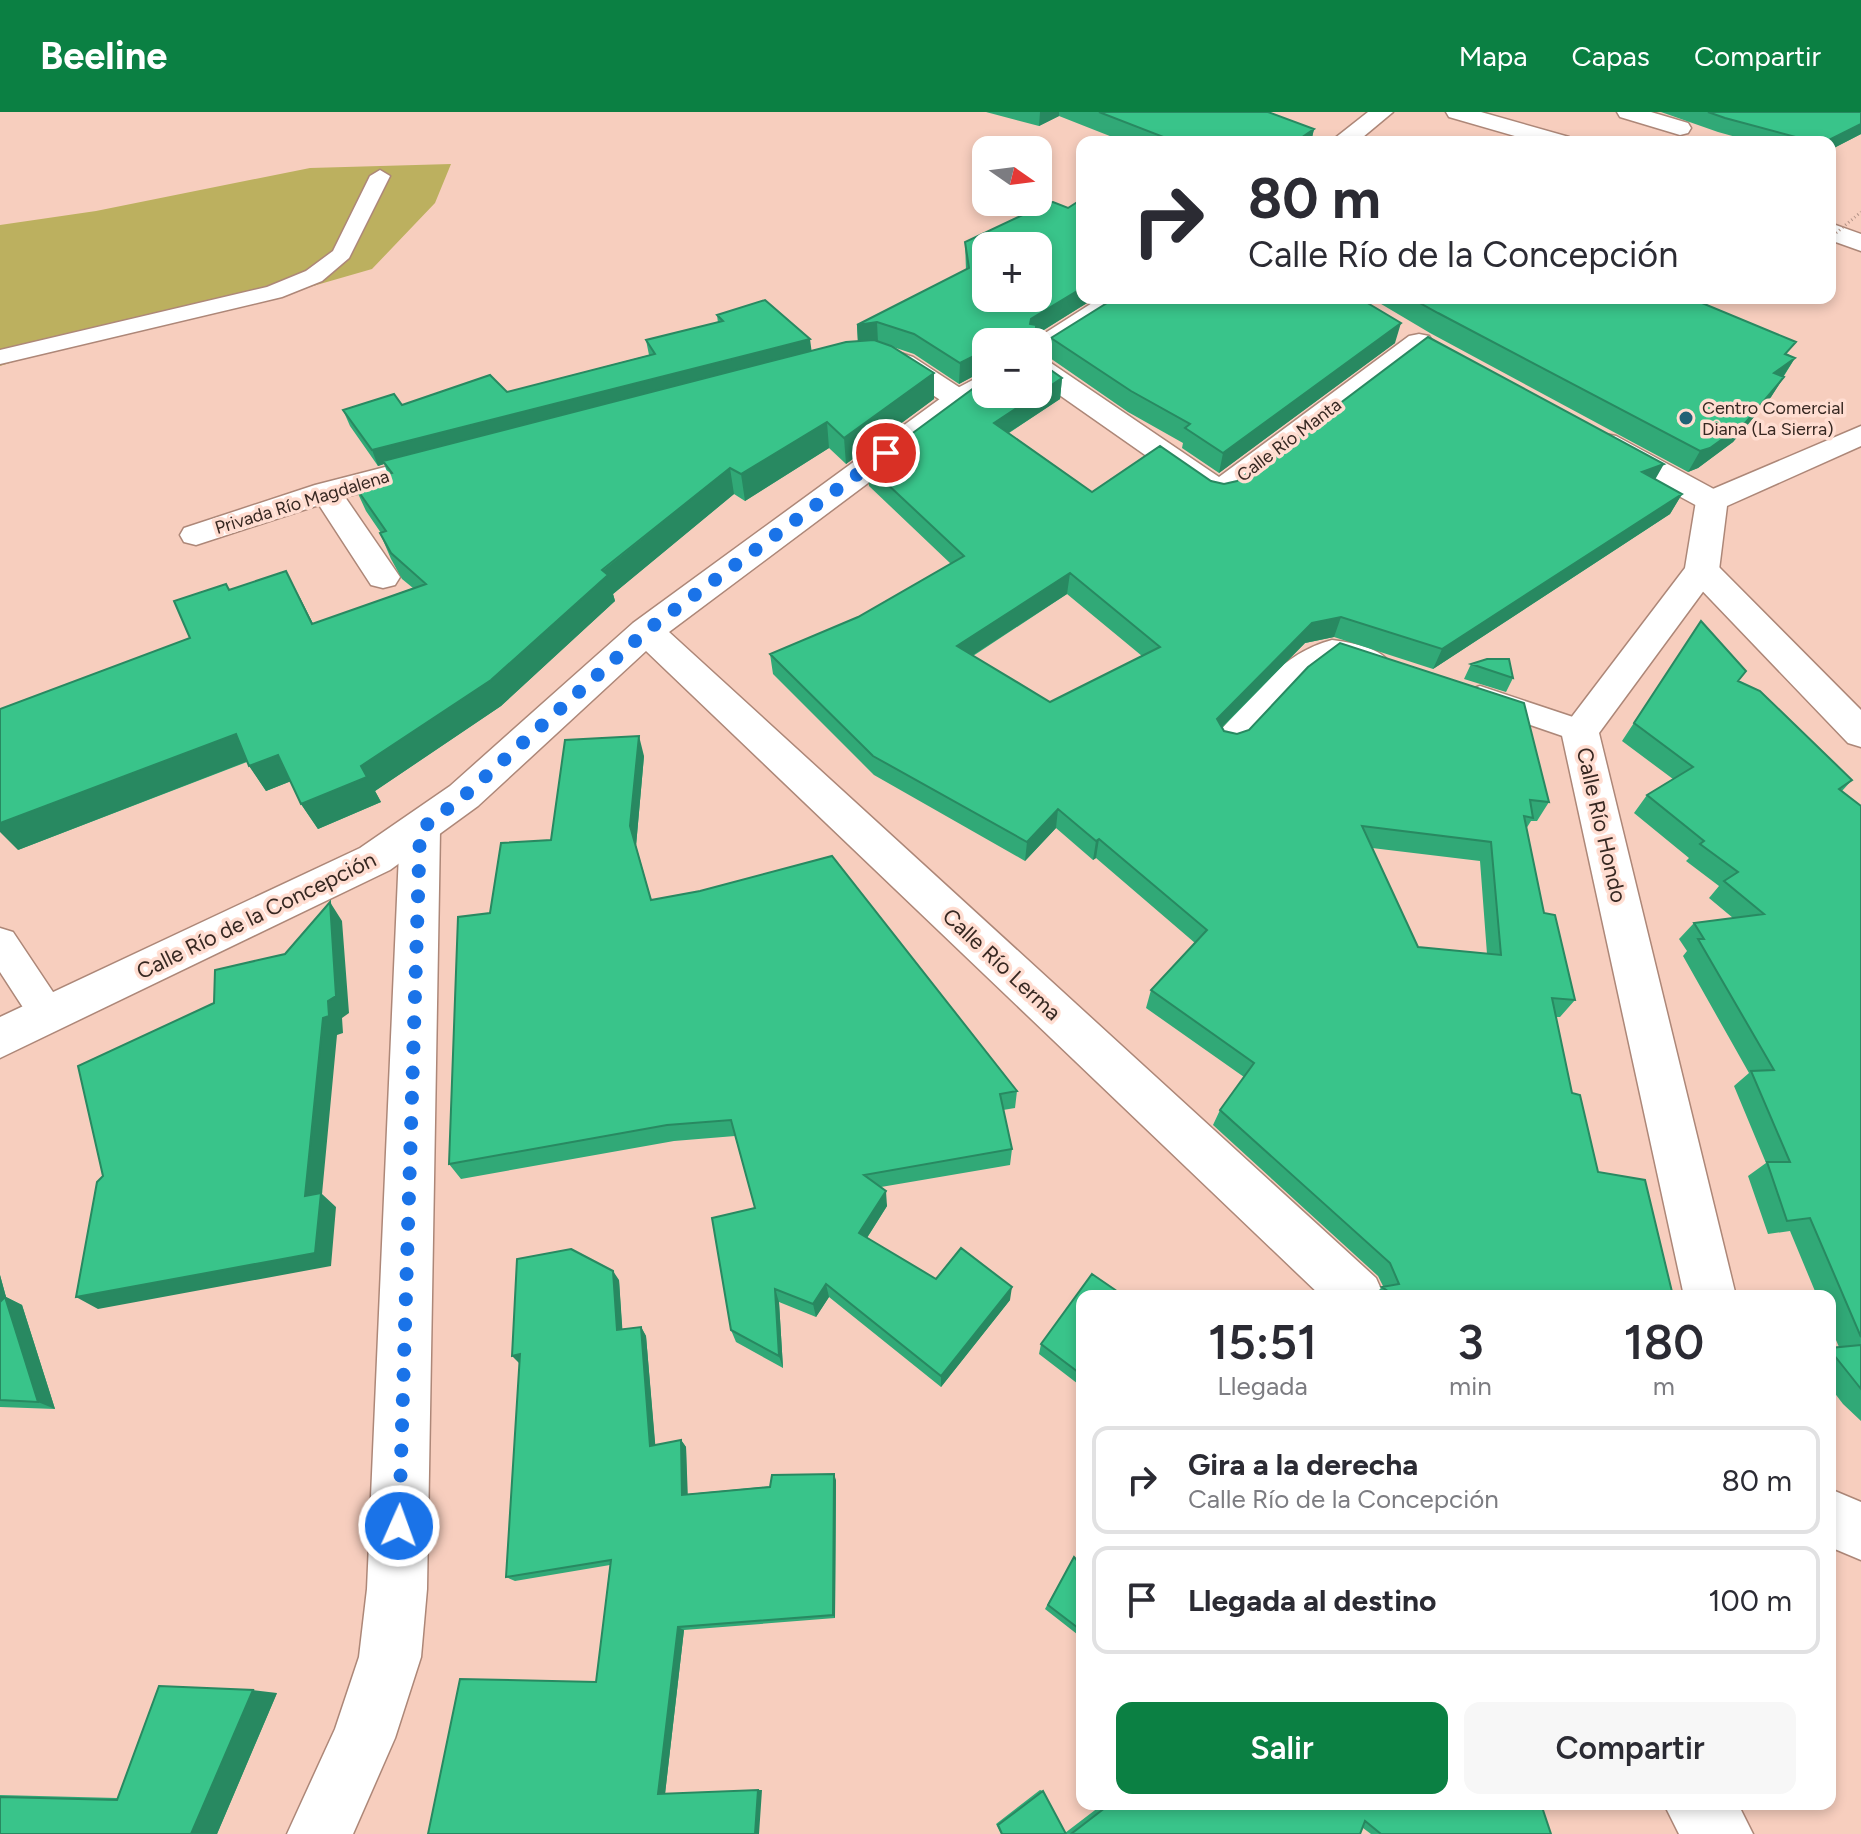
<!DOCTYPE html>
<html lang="es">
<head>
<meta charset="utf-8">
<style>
  :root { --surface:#fff; --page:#f7f7f7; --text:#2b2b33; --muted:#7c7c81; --line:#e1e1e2; --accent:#0b8043 }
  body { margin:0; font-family:Figtree,sans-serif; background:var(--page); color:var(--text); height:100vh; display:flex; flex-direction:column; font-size:30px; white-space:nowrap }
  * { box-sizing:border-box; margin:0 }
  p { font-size:26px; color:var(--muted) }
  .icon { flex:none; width:44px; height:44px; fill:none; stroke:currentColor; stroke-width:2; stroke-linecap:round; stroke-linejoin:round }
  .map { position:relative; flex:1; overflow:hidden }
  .panel { position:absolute; left:1076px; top:1178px; width:760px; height:520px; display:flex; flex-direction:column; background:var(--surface); border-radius:16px; box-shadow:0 4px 12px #0003 }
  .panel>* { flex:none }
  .top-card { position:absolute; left:1076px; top:24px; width:760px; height:168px; border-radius:16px; box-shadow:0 4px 12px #0003; background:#fff; color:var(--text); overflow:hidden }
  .needle { width:52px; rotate:104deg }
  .buttons { position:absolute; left:972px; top:24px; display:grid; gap:16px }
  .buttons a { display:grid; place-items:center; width:80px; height:80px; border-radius:16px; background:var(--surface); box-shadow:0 4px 12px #0003; font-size:40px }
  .pin { position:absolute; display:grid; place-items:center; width:68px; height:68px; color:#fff; margin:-34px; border:4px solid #fff; border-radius:50%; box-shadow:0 2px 8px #0007 }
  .me { position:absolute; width:88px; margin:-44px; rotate:2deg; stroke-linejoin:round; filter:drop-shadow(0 0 6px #0008) }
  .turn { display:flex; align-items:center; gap:28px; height:168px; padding:0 40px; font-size:36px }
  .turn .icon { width:104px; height:104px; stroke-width:2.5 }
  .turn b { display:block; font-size:56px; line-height:68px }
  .eta { display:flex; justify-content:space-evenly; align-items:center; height:136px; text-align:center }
  .eta b { font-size:48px; font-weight:600; line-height:56px }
  .action { display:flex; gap:16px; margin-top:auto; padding:16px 40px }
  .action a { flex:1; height:92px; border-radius:16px; background:var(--accent); color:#fff; font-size:32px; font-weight:600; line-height:92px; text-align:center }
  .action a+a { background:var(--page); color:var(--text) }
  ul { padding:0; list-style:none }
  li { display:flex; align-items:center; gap:24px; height:108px; margin:0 16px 12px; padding:0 24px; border:4px solid var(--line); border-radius:16px }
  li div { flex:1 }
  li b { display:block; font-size:30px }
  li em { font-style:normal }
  header { display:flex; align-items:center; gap:48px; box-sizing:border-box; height:112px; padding:0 40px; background:var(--accent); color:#fff }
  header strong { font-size:38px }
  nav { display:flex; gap:44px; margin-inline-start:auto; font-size:28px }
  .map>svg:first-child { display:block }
  .green { fill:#bcb05f }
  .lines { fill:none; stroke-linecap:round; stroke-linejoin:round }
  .lane-casing { stroke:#ad8778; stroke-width:3 }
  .street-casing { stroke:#ad8778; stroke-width:3 }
  .secondary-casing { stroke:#ad8778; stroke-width:3 }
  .primary-casing { stroke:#ad8778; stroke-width:3 }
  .lane { fill:#fff; fill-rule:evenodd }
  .street { fill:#fff; fill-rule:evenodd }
  .secondary { fill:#fff; fill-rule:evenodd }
  .primary { fill:#fff; fill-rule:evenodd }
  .path-bridge { stroke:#b49488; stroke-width:3; stroke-dasharray:1 3; stroke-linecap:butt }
  .wall { fill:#31a977; fill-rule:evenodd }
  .shaded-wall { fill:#288961 }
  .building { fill:#39c48a; stroke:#288961; stroke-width:2; fill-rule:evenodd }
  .route { stroke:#1a73e8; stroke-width:14; stroke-dasharray:0 25.2 }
  .poi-dot { fill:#206276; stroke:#ffddd1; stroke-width:3 }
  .labels { text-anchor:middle; stroke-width:7; stroke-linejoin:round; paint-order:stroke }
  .far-poi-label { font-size:18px; fill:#372822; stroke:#ffddd1; text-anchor:start }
  .far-street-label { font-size:18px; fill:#372822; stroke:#ffddd1 }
  .street-label { font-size:22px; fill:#372822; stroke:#ffddd1 }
</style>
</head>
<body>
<header>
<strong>Beeline</strong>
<nav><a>Mapa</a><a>Capas</a><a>Compartir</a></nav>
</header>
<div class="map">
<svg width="1861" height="1722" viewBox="0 0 1861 1722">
  <rect width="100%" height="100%" fill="#f7cebe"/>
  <path class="green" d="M451,52L435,91L372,157L240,195L45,240L0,254V113L96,99L310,56Z"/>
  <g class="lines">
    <defs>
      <path id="lane" d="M380,58L390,64L349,146L322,169L282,185L0,252V238L267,175L306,159L333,139L370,64Z
        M1332,528C1349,530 1379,535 1389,550L1384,557C1365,563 1350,548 1330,548L1288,582L1241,636L1230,639L1219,636L1214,628L1219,620C1252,583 1282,541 1332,528Z
        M1480,574L1591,611L1596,619L1591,627L1580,630L1469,592L1465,585L1469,578Z
        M0,816L13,820L61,892L66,903L61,914L48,919L35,914L0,860Z"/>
      <path id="street" d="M1617,0H1651L1688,11L1691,16L1688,21L1680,23L1620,5Z
        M1419,222L1429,224L1433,230L1429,236L1230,387L1219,390L1208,387L1038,268V246L1048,249L1219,365L1409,224Z
        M882,235L913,245L968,281L973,287L968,293L958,296L948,293L893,257L872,250L868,244L872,238Z
        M1605,322L1616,324L1723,382L1728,389L1723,396L1712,399L1701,396L1594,338L1590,331L1594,324Z
        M424,345L435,347L440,354L435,361L345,385L400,465L395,473L383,476L371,473L319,393L196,433L184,430L180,423L184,416L315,373Z
        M1702,447L1714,450L1861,598V635L1848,631L1690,466L1685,458L1690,450Z
        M420,703L434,707L440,718L427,1477L421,1545L395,1626L353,1722H287L335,1617L359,1545L367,1477L400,718L406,707Z"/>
      <path id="secondary" d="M1368,0H1393L1357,30H1330Z
        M1100,186H1133L1129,192L1048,244L1038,246V230H1031Z
        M986,261L987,282L669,520L1376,1166L1384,1184H1321L646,539L478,694L390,758L0,946V905L360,736L450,674L633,511L948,281Z
        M1861,314V334L1727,394L1719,458L1599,621L1736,1184H1684L1561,619L1685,456L1696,389L1701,382Z
        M1830,1377L1861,1390V1448L1830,1435Z
        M1664,1692H1738L1753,1722H1679Z"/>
      <path id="primary" d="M1446,0H1481L1569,25L1573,30H1536L1449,5Z
        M1830,111L1861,122V139L1830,128Z"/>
    </defs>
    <use href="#lane" class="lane-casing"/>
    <use href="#street" class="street-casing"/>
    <use href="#secondary" class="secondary-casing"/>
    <use href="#primary" class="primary-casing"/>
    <use href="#lane" class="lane"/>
    <use href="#street" class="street"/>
    <use href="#secondary" class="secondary"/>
    <use href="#primary" class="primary"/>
    <path class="path-bridge" d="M1830,126L1861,100"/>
  </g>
  <path class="wall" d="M986,0H1268L1314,17L1311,30H1125L1059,4L1039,14Z
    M1661,0H1861V22L1830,38V30H1754L1718,20Z
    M965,130L1082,186H1095L1036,223L986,230V259L985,258L959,272L914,242L893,235L934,261V287L846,352L829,336L745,389L734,382L613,482L615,489L501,594L375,679L381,690L318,717L301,692L291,669L266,679L247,650L18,738L229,478L300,486L313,512L413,476L402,467L391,447L380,421H381L366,399L354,373L388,362L384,352L378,354L350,314L343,298L402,293L507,280L649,243L646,228L718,211L717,203L811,239L858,229L857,213L966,158Z
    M1371,186H1690L1795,246L1771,285L1733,330L1698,356L1688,360L1430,221Z
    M1051,226L1395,231L1219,361L1182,336L1183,331L1128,300L1050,246Z
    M1062,266L1060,287L1009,321L1092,380L1211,369L1224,372L1655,367L1682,382L1670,402L1433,557L1334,525L1305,531L1222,616L1224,619L1549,690L1537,709H1531L1526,717L1544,801L1575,888L1560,905H1556L1572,981L1598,1060L1673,1184H1373L1383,1174L1378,1164L1213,1013L1220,998L1244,965L1146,896L1151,878L1195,831L1096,746L1093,748L1056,716L1025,749L874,663L773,562L770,542L858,505L951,452L869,374L868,354ZM1067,482L1142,544L1050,590L973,544ZM1372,736L1480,749L1487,842L1418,835Z
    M1701,509L1738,569L1852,668L1842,679L1861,694V1309L1843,1292L1830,1275V1236L1839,1235L1830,1214V1184H1817L1790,1119L1768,1122L1748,1064L1766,1051L1734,974L1749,961L1683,844L1687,839L1679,827L1694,811L1733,806L1709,786L1719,774L1686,749L1689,746L1634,701L1647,683L1673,667L1622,629Z
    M1471,552L1513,566L1506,580L1464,567Z
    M644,644L636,734L651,788L1017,979L1015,996L1003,998L1012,1037L1010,1053L881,1075L887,1094L867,1126L936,1167L1010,1188L941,1275L829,1185L816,1205L779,1190L783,1256L736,1230L731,1218L755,1096L735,1024L674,1029L461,1067L449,1052L490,801Z
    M0,1163L6,1185L22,1193L55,1297L0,1295Z
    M619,1168L622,1217L641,1215L646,1224L655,1333L681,1328L686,1335L687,1382L836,1368L835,1506L684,1518L665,1682L762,1678L428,1722L596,1570L610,1453L515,1469L506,1465L520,1252Z
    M1082,1184V1275L1039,1242L1041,1232Z
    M1074,1445L1082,1454V1526L1045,1497Z
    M277,1581L217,1722H0V1683L117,1686Z
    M1040,1678L1043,1679L1065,1721L1103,1692H1541L1551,1722H1371L1363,1716L1360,1722H1001L996,1712Z"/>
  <path class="shaded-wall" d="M1040,0H1059V4L1039,14Z
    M1861,12V22L1830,38V30H1825Z
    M1314,17L1311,30H1295Z
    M1082,176V186H1095L1029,227L1031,207Z
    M877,210L878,230L858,233L857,213Z
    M1401,211L1395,231L1219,361L1223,341Z
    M810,227L812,242L383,349L384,352L378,354L372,338Z
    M985,238V258L959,272L960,251Z
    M1795,246L1782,266L1774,261Z
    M934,261V287L846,352L844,326Z
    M1784,265L1771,285L1733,330L1698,356L1688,360L1700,339Z
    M1062,266L1060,287L993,331L994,311Z
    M827,310L829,336L745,389L741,362Z
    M1664,352L1652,373L1642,360Z
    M730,356L734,382L613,482L615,489L501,594L375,679L381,690L318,717L301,692L361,654Z
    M1682,382L1670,402L1433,557L1442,537Z
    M286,459L300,486L326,538L312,512Z
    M1070,461L1067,482L956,554L957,534Z
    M1341,505L1334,525L1305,531L1211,626L1217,607L1312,511Z
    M236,622L253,647L18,738L0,720V711Z
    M639,624L644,644L636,734L657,807L630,714Z
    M278,643L294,668L266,679L249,654Z
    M1058,697L1056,716L1025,749L1027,730Z
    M1099,727L1096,746L1093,748L1096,729Z
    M330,790L342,809L349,901L342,906L343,921L337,923L322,1082L336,1095L331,1154L98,1197L76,1185L305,1084L323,906L328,889Z
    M886,1079L887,1094L861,1135L859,1121Z
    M613,1159L619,1168L623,1226L617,1218Z
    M0,1163L6,1185L22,1193L55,1297L38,1290L0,1200Z
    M826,1172L829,1185L816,1205L813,1192Z
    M1012,1175L1010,1188L941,1275V1264Z
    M775,1177L779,1190L783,1256L779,1244Z
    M641,1215L646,1224L656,1341L650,1334Z
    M520,1242V1252L512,1244Z
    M681,1328L686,1335L688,1388L682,1383Z
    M834,1362L836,1368L835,1506L833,1503Z
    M678,1515L684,1518L665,1682H658Z
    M253,1578L277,1581L217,1722H191Z
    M758,1678H762L759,1722H755Z"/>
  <path class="building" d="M1099,0H1268L1314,17L1295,30H1172L1174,29Z
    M1708,0H1861V12L1825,30H1814L1725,6Z
    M1082,87V176L1031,207L1030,212L1036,213V230H986V238L960,251L914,222L877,210L857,213L969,156L965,130L1048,91L1053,90L1068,96ZM986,134H1038V186H986Z
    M1115,186H1359L1401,211L1223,341L1185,316L1190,312L1131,279L1051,226Z
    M1411,186H1690L1796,230L1785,242L1795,246L1774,261L1784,265L1746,310L1710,336L1700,339L1438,201Z
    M765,188L810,227L372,338L343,298L394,282L402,293L490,263L507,280L655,242L646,228L723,209L717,203Z
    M1428,225L1664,352L1642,360L1682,382L1442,537L1341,505L1312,511L1217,607L1224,619L1237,622L1249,618L1308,555L1340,531L1524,591L1549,690L1530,688L1533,706L1524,704L1544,801L1555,803L1575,888L1552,886L1572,981L1580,983L1598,1060L1645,1068L1673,1184H1395L1382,1175L1399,1172L1390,1151L1220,998L1254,951L1151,878L1207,818L1099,727L1096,729L1058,697L1027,730L873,644L770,542L858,505L964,444L868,354L986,267V282H1038L994,311L1092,380L1160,334L1211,369L1224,372L1237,369ZM1070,461L1160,535L1050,590L957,534ZM1362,714L1491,730L1501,843L1418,835Z
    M874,228L891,234L934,261L844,326L827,310L741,362L730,356L602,458L608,463L491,568L361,654L367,665L301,692L278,643L249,654L236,622L0,711V597L190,526L174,489L226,472L229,478L286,459L312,512L426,472L391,441L380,421L386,419L354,373L392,361L383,349L846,230Z
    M1038,249L1062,266L1038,282Z
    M1701,509L1746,559L1738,569L1760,579L1852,668L1839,677L1861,694V1225L1810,1106L1787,1109L1767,1050H1790L1751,959L1774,958L1698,827H1704L1694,811L1764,802L1724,769L1738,760L1700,732L1704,729L1647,683L1693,655L1634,611Z
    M1487,547H1509L1513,566L1471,552Z
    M639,624L630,714L651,788L700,779L832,744L1017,979L1000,982L1012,1037L864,1063L886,1079L859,1121L936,1167L961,1136L1012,1175L941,1264L826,1172L813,1192L775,1177L779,1244L731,1218L712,1106L755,1096L731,1008L667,1013L449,1052L458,805L490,801L501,731L551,728L565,628Z
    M330,790L336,884L328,889L329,904L323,906L305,1084L321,1081L315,1141L76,1185L97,1070L103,1064L78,954L214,891L215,858L285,842Z
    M571,1137L613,1159L617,1218L641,1215L650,1334L681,1328L682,1383L770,1375L772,1363L834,1362L833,1503L678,1515L658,1682L758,1678L755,1722H428L460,1567L596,1570L611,1448L506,1465L520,1242L512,1244L517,1147Z
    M1092,1162L1124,1184H1082V1263L1041,1232Z
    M5,1185L38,1290L0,1288V1190Z
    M1861,1233V1277L1830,1238V1236Z
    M1074,1445L1082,1454V1519L1048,1493Z
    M159,1574L253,1578L191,1722H0V1685L117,1688Z
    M1043,1679L1066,1722H1002L998,1713Z
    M1110,1692H1541L1551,1722H1381L1365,1709L1360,1722H1071Z"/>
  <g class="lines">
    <path class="route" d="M399,1414L420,718L464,684L646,519L886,341"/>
  </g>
  <circle class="poi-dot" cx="1686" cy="306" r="8"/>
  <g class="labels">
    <g class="far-poi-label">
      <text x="1702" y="302">Centro Comercial<tspan x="1702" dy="21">Diana (La Sierra)</tspan></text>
    </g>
    <g class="far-street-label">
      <text transform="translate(1289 328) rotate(-37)" y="6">Calle Río Manta</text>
      <text transform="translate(302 390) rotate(-17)" y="6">Privada Río Magdalena</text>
    </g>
    <g class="street-label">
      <text transform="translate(1602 713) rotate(77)" y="8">Calle Río Hondo</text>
      <text transform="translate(256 803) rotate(-26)" y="8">Calle Río de la Concepción</text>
      <text transform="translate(1002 852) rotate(43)" y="8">Calle Río Lerma</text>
    </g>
  </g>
</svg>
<div class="buttons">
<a><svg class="needle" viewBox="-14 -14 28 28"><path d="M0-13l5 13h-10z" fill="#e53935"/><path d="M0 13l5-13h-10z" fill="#7c7c81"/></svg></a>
<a>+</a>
<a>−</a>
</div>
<div class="pin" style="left:886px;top:341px;background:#d93025"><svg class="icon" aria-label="arrive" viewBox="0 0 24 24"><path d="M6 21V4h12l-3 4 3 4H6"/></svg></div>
<svg class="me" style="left:399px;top:1414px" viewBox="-20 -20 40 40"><circle r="17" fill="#1a73e8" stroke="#fff" stroke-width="3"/><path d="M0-11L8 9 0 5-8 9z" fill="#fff"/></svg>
<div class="top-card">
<div class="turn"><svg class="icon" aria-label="right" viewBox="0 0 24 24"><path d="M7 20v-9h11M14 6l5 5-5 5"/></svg><div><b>80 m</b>Calle Río de la Concepción</div></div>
</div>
<section class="panel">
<div class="eta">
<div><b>15:51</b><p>Llegada</p></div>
<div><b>3</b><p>min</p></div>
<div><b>180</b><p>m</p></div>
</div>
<ul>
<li><svg class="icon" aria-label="right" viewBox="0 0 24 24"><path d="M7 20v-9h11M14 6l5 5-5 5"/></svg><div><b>Gira a la derecha</b><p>Calle Río de la Concepción</p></div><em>80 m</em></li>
<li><svg class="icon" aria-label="arrive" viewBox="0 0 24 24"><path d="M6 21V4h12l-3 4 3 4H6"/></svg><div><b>Llegada al destino</b></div><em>100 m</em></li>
</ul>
<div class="action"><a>Salir</a><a>Compartir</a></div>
</section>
</div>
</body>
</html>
